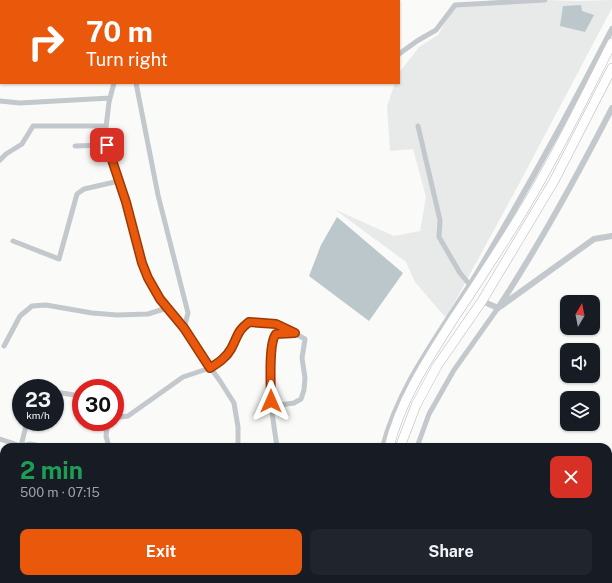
<!DOCTYPE html>
<html lang="en">
<head>
<meta charset="utf-8">
<style>
  :root { --surface:#171b24; --page:#20242c; --text:#f1f3f6; --muted:#9ea1a6; --accent:#ea580c }
  body { margin:0; font-family:"Public Sans",sans-serif; background:var(--page); color:var(--text); height:100vh; display:flex; flex-direction:column; font-size:15px; white-space:nowrap }
  * { box-sizing:border-box; margin:0 }
  p { font-size:13px; color:var(--muted) }
  .icon { flex:none; width:22px; height:22px; fill:none; stroke:currentColor; stroke-width:2; stroke-linecap:round; stroke-linejoin:round }
  .map { position:relative; flex:1; overflow:hidden }
  .details { position:absolute; left:0px; top:443px; width:612px; height:140px; display:flex; flex-direction:column; background:var(--surface); border-radius:12px 12px 0 0; box-shadow:0 1px 3px #0004 }
  .details>* { flex:none }
  .top-card { position:absolute; left:0px; top:0px; width:400px; height:84px; box-shadow:0 1px 3px #0004; background:#ea580c; color:#fff; overflow:hidden }
  .needle { width:26px; rotate:10deg }
  .tools { position:absolute; left:560px; top:295px; display:grid; gap:8px }
  .tools a { display:grid; place-items:center; width:40px; height:40px; border-radius:8px; background:var(--surface); box-shadow:0 1px 3px #0004; font-size:20px }
  .speed { position:absolute; left:12px; top:379px; display:flex; gap:8px; font-size:20px; font-weight:700; text-align:center }
  .speed>* { display:grid; place-content:center; width:52px; height:52px; border-radius:50%; background:var(--surface); box-shadow:0 1px 3px #0004; line-height:1 }
  .speed small { font-size:10px; font-weight:400 }
  .speed .limit { border:6px solid #d22; background:#fff; color:#111 }
  .pin { position:absolute; display:grid; place-items:center; width:34px; height:34px; color:#fff; margin:-17px; border-radius:8px; box-shadow:0 2px 6px #0006 }
  .me { position:absolute; width:44px; margin:-22px; rotate:0deg; stroke-linejoin:round; filter:drop-shadow(0 0 3px #0008) }
  .turn { display:flex; align-items:center; gap:14px; height:84px; padding:0 20px; font-size:18px }
  .turn .icon { width:52px; height:52px; stroke-width:2.5 }
  .turn b { display:block; font-size:28px; line-height:34px }
  .round { display:grid; place-items:center; flex:none; width:42px; height:42px; border-radius:8px; background:var(--page) }
  .summary { display:flex; align-items:center; justify-content:space-between; height:68px; padding:0 20px }
  h1 { font-size:24px; font-weight:700; line-height:30px; color:#1e9e55 }
  .cta { display:flex; gap:8px; margin-top:auto; padding:8px 20px }
  .cta a { flex:1; height:46px; border-radius:8px; background:var(--accent); color:#fff; font-size:16px; font-weight:700; line-height:46px; text-align:center }
  .cta a+a { background:var(--page); color:var(--text) }
  .map>svg:first-child { display:block }
  .built { fill:#e8e9e9 }
  .water { fill:#bbc7cb }
  .lines { fill:none; stroke-linecap:round; stroke-linejoin:round }
  .trunk-casing { stroke:#b4b9bd; stroke-width:10 }
  .minor { stroke:#c3c8cc; stroke-width:5 }
  .tertiary { stroke:#c3c8cc; stroke-width:6 }
  .trunk { stroke:#fff; stroke-width:9 }
  .route-casing { stroke:#983908; stroke-width:10 }
  .route { stroke:#ea580c; stroke-width:7 }
</style>
</head>
<body>
<div class="map">
<svg width="612" height="583" viewBox="0 0 612 583">
  <rect width="100%" height="100%" fill="#fafaf8"/>
  <path class="built" d="M545,0L578,1L612,0V8L519,184L446,318L415,282L406,262L334,209L394,236L420,231L426,197L413,149L390,151L387,106L395,83H399V73L419,47L438,35L455,5Z"/>
  <path class="water" d="M0,0H85L1,1V32Z
    M581,5L582,11L594,15L585,32L560,26L563,6Z
    M337,217L403,273L369,321L309,276L321,245Z"/>
  <g class="lines">
    <defs>
      <path id="trunk" d="M389,447C401,399 428,359 454,318C475,287 495,256 515,224C551,166 581,104 612,43
        M400,447L416,405L437,366L482,301L554,181L612,68
        M377,579V583
        M388,579V583"/>
    </defs>
    <use href="#trunk" class="trunk-casing"/>
    <path class="minor" d="M101,0L102,1
      M323,0L324,1
      M399,54L417,41L436,30L455,5L545,0
      M114,83L109,102L105,136L126,202L142,263L148,278L160,299L184,328L202,356L220,381L234,403L238,427V447
      M136,83L158,195L188,313L184,328
      M0,101L20,103L110,98
      M418,126L440,220L439,237L460,273L470,285
      M75,146L107,145
      M0,160L6,154L22,144L33,126H106
      M13,241L59,259L77,194L84,189L119,181
      M4,346L20,316L32,306L46,305L92,313L117,315L148,314L167,308
      M55,392L81,396
      M115,413L121,417L128,416L183,377L210,368L221,361L231,350L241,328L249,322L276,323L305,339L302,358L305,378L304,390L301,399L294,403L272,406
      M0,439L21,446L27,422
      M21,446L30,444L46,447
      M109,447L106,436L107,427L114,422
      M277,447C275,432 272,416 271,401C269,389 269,342 276,334L294,333
      M417,447L429,414L454,370L498,308
      M284,579L287,583
      M405,579V583
      M424,579L427,583
      M245,583L246,579
      M436,583L442,579"/>
    <path class="tertiary" d="M482,301L498,308
      M501,306L594,239L612,236
      M498,308C540,244 577,176 612,108
      M383,447C401,380 444,329 479,270C526,191 570,111 612,29
      M370,579V583"/>
    <use href="#trunk" class="trunk"/>
  </g>
  <g class="lines">
    <defs>
      <path id="route" d="M107,145L126,202L142,263L148,278L160,299L184,328L210,368C218,363 226,358 231,349C238,336 237,331 249,322L276,324L295,333L276,334C268,343 271,388 271,401"/>
    </defs>
    <use href="#route" class="route-casing"/>
    <use href="#route" class="route"/>
  </g>
</svg>
<div class="tools">
<a><svg class="needle" viewBox="-14 -14 28 28"><path d="M0-13l5 13h-10z" fill="#e53935"/><path d="M0 13l5-13h-10z" fill="#9ea1a6"/></svg></a>
<a><svg class="icon" aria-label="sound" viewBox="0 0 24 24"><path d="M4 9h4l5-4v14l-5-4H4zM17 9q2 3 0 6"/></svg></a>
<a><svg class="icon" aria-label="layers" viewBox="0 0 24 24"><path d="M12 4l9 5-9 5-9-5zM3 14l9 5 9-5"/></svg></a>
</div>
<div class="speed"><div>23<small>km/h</small></div><div class="limit">30</div></div>
<div class="pin" style="left:107px;top:145px;background:#d93025"><svg class="icon" aria-label="arrive" viewBox="0 0 24 24"><path d="M6 21V4h12l-3 4 3 4H6"/></svg></div>
<svg class="me" style="left:271px;top:401px" viewBox="-20 -20 40 40"><path d="M0-17L14 15 0 8-14 15z" fill="#ea580c" stroke="#fff" stroke-width="4"/></svg>
<div class="top-card">
<div class="turn"><svg class="icon" aria-label="right" viewBox="0 0 24 24"><path d="M7 20v-9h11M14 6l5 5-5 5"/></svg><div><b>70 m</b>Turn right</div></div>
</div>
<section class="details">
<div class="summary"><div><h1>2 min</h1><p>500 m · 07:15</p></div><a class="round" style="background:#d93025;color:#fff"><svg class="icon" aria-label="close" viewBox="0 0 24 24"><path d="M6 6l12 12M18 6L6 18"/></svg></a></div>
<div class="cta"><a>Exit</a><a>Share</a></div>
</section>
</div>
</body>
</html>
